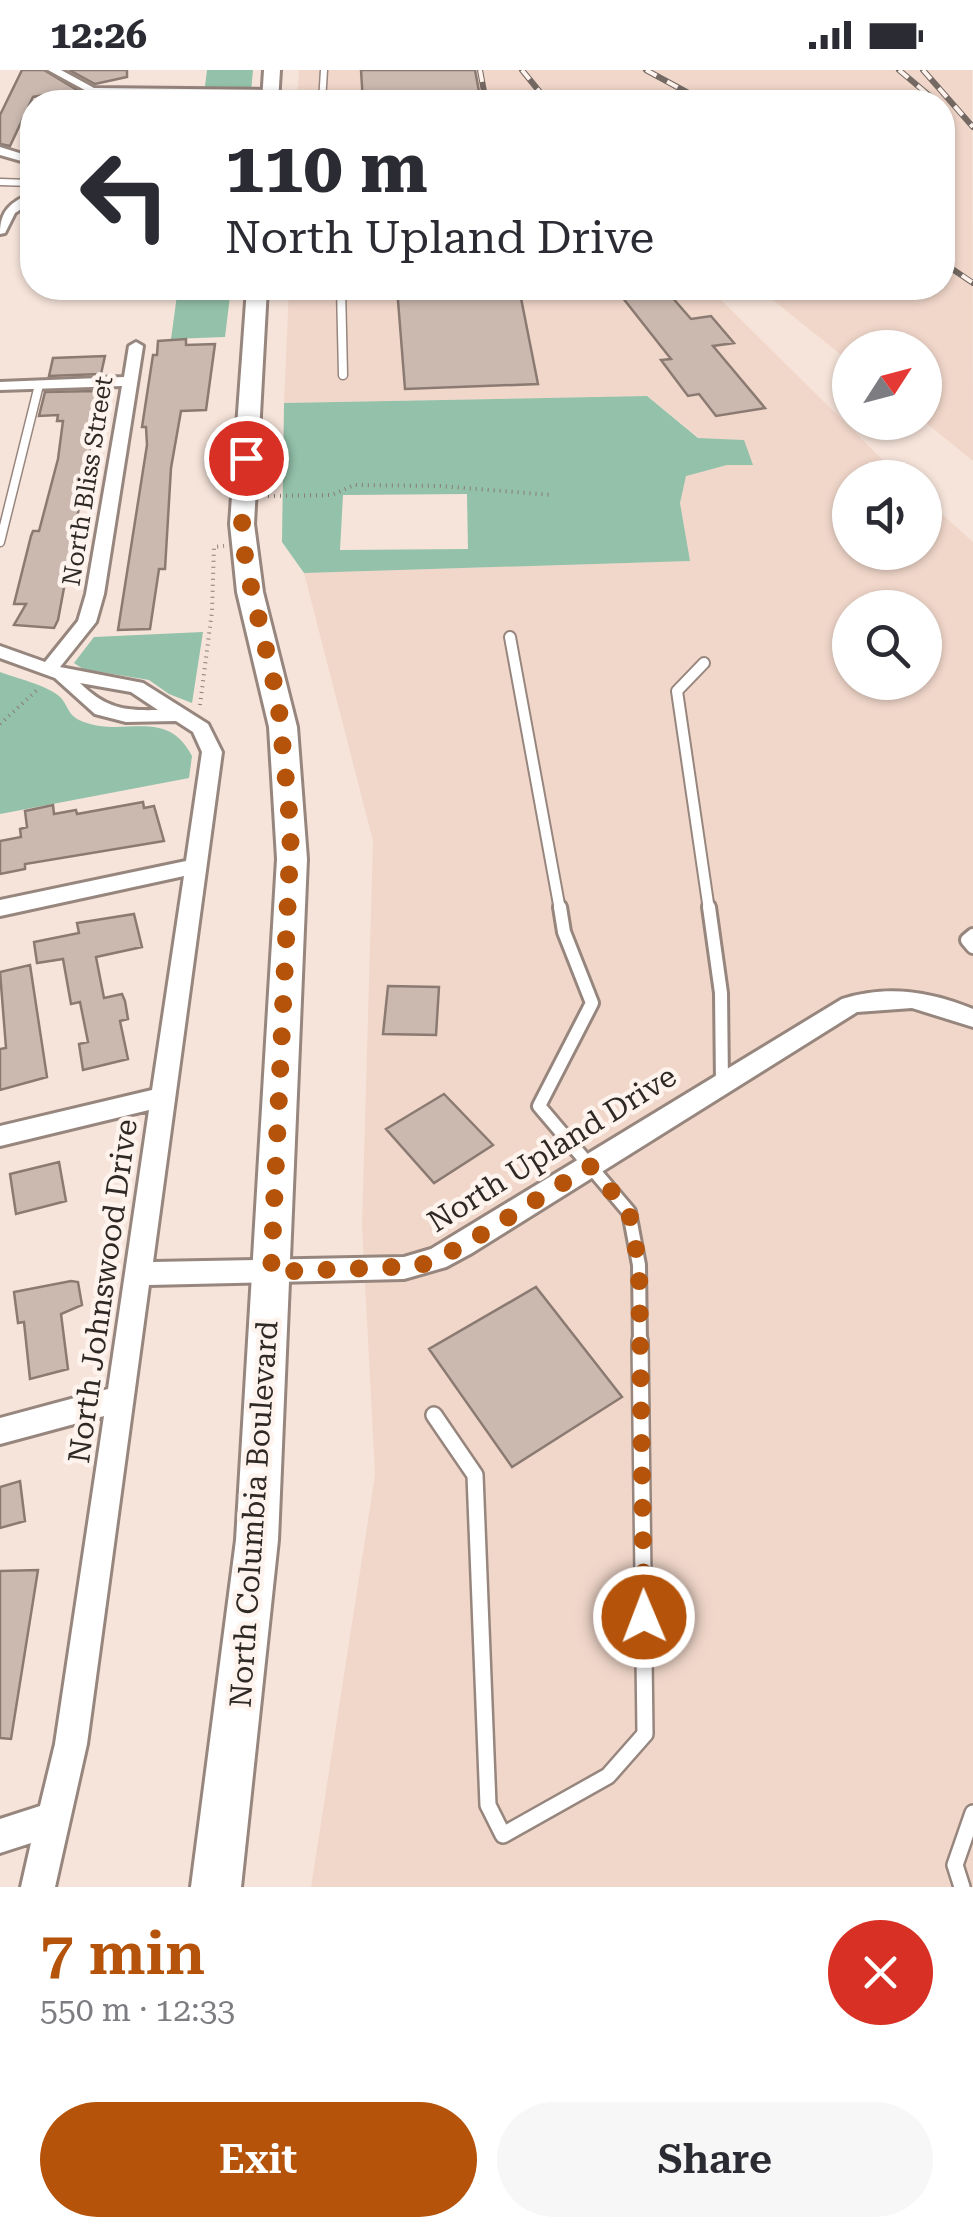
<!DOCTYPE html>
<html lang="en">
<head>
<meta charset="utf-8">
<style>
  :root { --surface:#fff; --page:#f7f7f7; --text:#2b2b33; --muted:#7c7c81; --accent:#b45309 }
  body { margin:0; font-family:"Roboto Serif",serif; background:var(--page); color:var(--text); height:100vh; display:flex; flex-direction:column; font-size:38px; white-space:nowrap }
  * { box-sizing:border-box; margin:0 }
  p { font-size:32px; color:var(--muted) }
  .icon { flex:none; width:55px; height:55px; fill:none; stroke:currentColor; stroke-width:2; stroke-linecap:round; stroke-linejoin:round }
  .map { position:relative; height:1817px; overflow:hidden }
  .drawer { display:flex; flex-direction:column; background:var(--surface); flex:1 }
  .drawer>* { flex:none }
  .guide { position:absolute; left:20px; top:20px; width:935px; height:210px; border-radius:40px; box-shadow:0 2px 8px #0004; background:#fff; color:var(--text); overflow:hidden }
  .needle { width:65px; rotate:54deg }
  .tools { position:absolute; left:832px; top:260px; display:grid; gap:20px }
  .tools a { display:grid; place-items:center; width:110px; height:110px; border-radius:50%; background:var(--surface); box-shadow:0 2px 8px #0004; font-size:50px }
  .pin { position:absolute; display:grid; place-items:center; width:85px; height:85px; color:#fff; margin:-42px; border:5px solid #fff; border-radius:50%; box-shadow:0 2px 10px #0007 }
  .me { position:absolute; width:110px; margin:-55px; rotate:359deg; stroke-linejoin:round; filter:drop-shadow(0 0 8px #0008) }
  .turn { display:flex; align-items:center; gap:35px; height:210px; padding:0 40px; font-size:45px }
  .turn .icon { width:130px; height:130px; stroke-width:2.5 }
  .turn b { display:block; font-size:70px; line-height:85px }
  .round { display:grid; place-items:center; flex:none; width:105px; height:105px; border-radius:52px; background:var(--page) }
  .summary { display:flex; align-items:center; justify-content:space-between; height:170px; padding:0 40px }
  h1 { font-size:60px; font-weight:600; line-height:75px; color:var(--accent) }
  .action { display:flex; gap:20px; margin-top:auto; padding:20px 40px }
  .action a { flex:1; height:115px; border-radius:60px; background:var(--accent); color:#fff; font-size:40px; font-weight:600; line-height:115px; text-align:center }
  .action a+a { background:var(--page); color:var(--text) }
  .status { display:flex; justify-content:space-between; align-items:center; height:70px; padding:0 50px; background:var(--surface); direction:ltr }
  .status svg { height:28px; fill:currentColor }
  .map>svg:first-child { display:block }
  .built { fill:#f1d7ca; fill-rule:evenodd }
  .green { fill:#93c1a9; fill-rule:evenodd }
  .building { fill:#cbb9b0; stroke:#8a7a71; stroke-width:2.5 }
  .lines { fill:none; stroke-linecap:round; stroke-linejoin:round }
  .lane-far4-casing { stroke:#97867e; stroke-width:9 }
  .lane-far3-casing { stroke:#97867e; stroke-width:11 }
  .lane-far2-casing { stroke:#97867e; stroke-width:14 }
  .lane-far1-casing { stroke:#97867e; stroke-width:18 }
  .lane-casing { stroke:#97867e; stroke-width:20 }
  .street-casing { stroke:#97867e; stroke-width:6 }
  .secondary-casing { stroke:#97867e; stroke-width:6 }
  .path { stroke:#897d77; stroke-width:4; stroke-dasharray:1 5; stroke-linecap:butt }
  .lane-far4 { stroke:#fff; stroke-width:6 }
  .lane-far3 { stroke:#fff; stroke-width:8 }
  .lane-far2 { stroke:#fff; stroke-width:10 }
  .lane-far1 { stroke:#fff; stroke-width:12 }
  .lane { stroke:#fff; stroke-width:15 }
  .street { fill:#fff; fill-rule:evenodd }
  .secondary { fill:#fff; fill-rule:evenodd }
  .rail-casing { stroke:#746963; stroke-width:6 }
  .rail { stroke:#fef3ed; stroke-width:4; stroke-dasharray:12; stroke-linecap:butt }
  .route { stroke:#b45309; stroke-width:18; stroke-dasharray:0 32.4 }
  .labels { text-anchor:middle; stroke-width:9; stroke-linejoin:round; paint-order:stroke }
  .far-street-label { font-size:25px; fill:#2f2925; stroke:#fef3ed }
  .street-label { font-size:30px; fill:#2f2925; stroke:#fef3ed }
</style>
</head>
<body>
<div class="status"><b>12:26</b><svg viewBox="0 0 49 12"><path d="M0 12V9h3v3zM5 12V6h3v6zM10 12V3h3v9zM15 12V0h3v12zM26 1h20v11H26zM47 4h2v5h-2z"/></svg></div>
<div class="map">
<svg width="973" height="1817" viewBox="0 0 973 1817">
  <rect width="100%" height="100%" fill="#f6e4da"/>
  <path class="built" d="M299,0H972L973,391L925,352V278H850V292L758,218H942V32H297Z
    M289,218H709L900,407L850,408V482H925V429L973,472V1817H311L375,1405L362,1155L373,771L304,503L689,491L680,433L686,405L727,395L752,394L743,370L699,368L647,326L284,333ZM850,538H925V612H850Z"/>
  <path class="green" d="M207,0H253L250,32H203Z
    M178,218H231L225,267L171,269Z
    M647,326L698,368L744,370L753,395H727L686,406L680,433L690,491L304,503L282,472L284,333ZM467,424L468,479L340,480L343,425Z
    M203,562L192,633L169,624L149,610L83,599L74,593L94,567Z
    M0,602C18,609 44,614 59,626C68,634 67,644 79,650C123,670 165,635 192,686L189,708L0,744Z"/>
  <path class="building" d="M22,0H44L77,20L33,27L10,76L0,74V45Z
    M69,0H127V7L95,14Z
    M361,0H475L481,32H363Z
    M397,218H519L538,314L405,319Z
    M615,218H664L691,249L711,246L734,273L713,276L765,338L716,346L699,324L688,326L661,290L671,289Z
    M186,269V275L215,274L206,340L181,341L171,398L165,499H159L150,559L118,560L147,375L146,357H142L153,285H157L158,271Z
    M105,286L101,304L49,306L53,288Z
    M97,321L100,325L58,550L54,558L14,555L26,534H14L31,466L33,461H39L58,389L63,351H57L58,345L39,346L45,322Z
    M143,732L144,738L154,736L164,771L25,794V799L0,804V771L21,767L20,759L27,757L25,741L53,735L54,744L76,740L77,744Z
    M134,844L142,877L96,887L104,928L122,924L125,931L128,949L120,951L128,989L83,1000L79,974L88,972L80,932L71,934L63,889L37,893L34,872L79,863L77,853Z
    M30,895L47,1007L0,1020V979L6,978L0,902Z
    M388,916L439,917L436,965L383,964Z
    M444,1024L493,1075L434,1113L386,1059Z
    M59,1092L66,1131L16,1144L10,1104Z
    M71,1211L78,1212L82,1235L61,1244L68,1299L30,1309L24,1252L18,1253L14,1222Z
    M536,1217L622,1327L512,1397L429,1279Z
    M20,1411L25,1451L0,1458V1417Z
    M38,1500L11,1669L0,1668V1501Z"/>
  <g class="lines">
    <defs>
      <path id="lane-far4" d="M322,32L324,0
        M0,112L32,113"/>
      <path id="lane-far3" d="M341,218L343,305
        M0,472L39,315"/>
      <path id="lane-far2" d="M510,567L560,840
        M704,593L677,621L709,840"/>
      <path id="lane-far1" d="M560,837L564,862L592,933L539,1036L629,1142L639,1195L640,1274
        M709,837L721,923L722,1013
        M973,865L967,870L973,877"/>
      <path id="lane" d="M434,1345L475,1405L488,1735L503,1765L608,1706L645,1664L640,1271
        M962,1817L955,1795L973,1743"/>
      <path id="street" d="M48,0H61L94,18L270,20L276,23L270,26L92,24Z
        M0,77L32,87V94L0,85Z
        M32,123V132L15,143L5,163L0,164C0,140 11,132 32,123Z
        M136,272L143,276L104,524L96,552L60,597L143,613L208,654L222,682L153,1192L404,1187L431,1179L842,929C887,915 929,921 973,939V957L912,938L857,942L472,1183L446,1197L404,1209L149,1215L87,1674L55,1817H21L31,1773L0,1783V1749L40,1736L55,1674L104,1346L0,1374V1348L108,1319L149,1040L0,1076V1056L152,1020L184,806L0,846V830L186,791L202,682L193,662L176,651L126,652L95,644L55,608L0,588V576L45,592L78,551L86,524L122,316L0,320V312L124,307L129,276ZM80,613L131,622L158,640C124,641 105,638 80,613Z"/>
      <path id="secondary" d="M264,0H280L278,32H262Z
        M247,218H267L254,454L263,522L297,657L307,789L278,1470L241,1817H191L236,1470L277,789L269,657L237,522L230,454Z"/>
    </defs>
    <use href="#lane-far4" class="lane-far4-casing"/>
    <use href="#lane-far3" class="lane-far3-casing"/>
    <use href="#lane-far2" class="lane-far2-casing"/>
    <use href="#lane-far1" class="lane-far1-casing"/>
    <use href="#lane" class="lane-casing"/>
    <use href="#street" class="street-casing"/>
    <use href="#secondary" class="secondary-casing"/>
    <path class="path" d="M268,426L332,425L354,415L440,416L552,425
      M200,635L212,541L214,477L224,476
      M0,654L37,620"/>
    <use href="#lane-far4" class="lane-far4"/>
    <use href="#lane-far3" class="lane-far3"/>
    <use href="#lane-far2" class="lane-far2"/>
    <use href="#lane-far1" class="lane-far1"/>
    <use href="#lane" class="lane"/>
    <use href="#street" class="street"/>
    <use href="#secondary" class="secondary"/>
    <defs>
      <path id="rail" d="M480,0L486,32
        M522,0L548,32
        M646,0L705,32
        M899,0L937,32
        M923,0L973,57
        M942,192L973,213"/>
    </defs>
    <use href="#rail" class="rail-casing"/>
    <use href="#rail" class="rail"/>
  </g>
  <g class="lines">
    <path class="route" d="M246,388L242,454L246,496L278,630L291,761L271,1202L419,1196L463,1176L590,1096L629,1142L639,1195L644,1547"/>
  </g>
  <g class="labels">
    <g class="far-street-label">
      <text transform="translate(87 411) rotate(-81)" y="9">North Bliss Street</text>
    </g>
    <g class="street-label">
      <text transform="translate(552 1079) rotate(-32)" y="10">North Upland Drive</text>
      <text transform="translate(103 1221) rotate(-82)" y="10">North Johnswood Drive</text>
      <text transform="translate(254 1444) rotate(-86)" y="10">North Columbia Boulevard</text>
    </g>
  </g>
</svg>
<div class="tools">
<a><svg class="needle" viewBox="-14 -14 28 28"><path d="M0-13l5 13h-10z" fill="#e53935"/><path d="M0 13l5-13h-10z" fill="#7c7c81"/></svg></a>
<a><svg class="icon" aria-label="sound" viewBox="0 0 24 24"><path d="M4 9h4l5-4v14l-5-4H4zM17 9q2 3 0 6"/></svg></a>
<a><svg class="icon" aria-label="search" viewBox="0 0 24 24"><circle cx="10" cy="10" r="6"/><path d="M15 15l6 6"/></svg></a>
</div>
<div class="pin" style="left:246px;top:388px;background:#d93025"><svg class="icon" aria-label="arrive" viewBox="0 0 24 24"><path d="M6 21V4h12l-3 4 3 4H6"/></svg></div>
<svg class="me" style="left:644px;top:1547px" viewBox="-20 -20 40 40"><circle r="17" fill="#b45309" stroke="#fff" stroke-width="3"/><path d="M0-11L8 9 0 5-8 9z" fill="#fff"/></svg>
<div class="guide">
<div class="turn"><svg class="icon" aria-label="left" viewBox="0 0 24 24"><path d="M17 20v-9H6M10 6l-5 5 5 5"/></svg><div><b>110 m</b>North Upland Drive</div></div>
</div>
</div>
<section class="drawer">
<div class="summary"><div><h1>7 min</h1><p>550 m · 12:33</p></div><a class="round" style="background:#d93025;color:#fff"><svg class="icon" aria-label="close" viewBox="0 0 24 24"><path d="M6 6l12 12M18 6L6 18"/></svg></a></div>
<div class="action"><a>Exit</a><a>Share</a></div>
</section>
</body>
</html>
